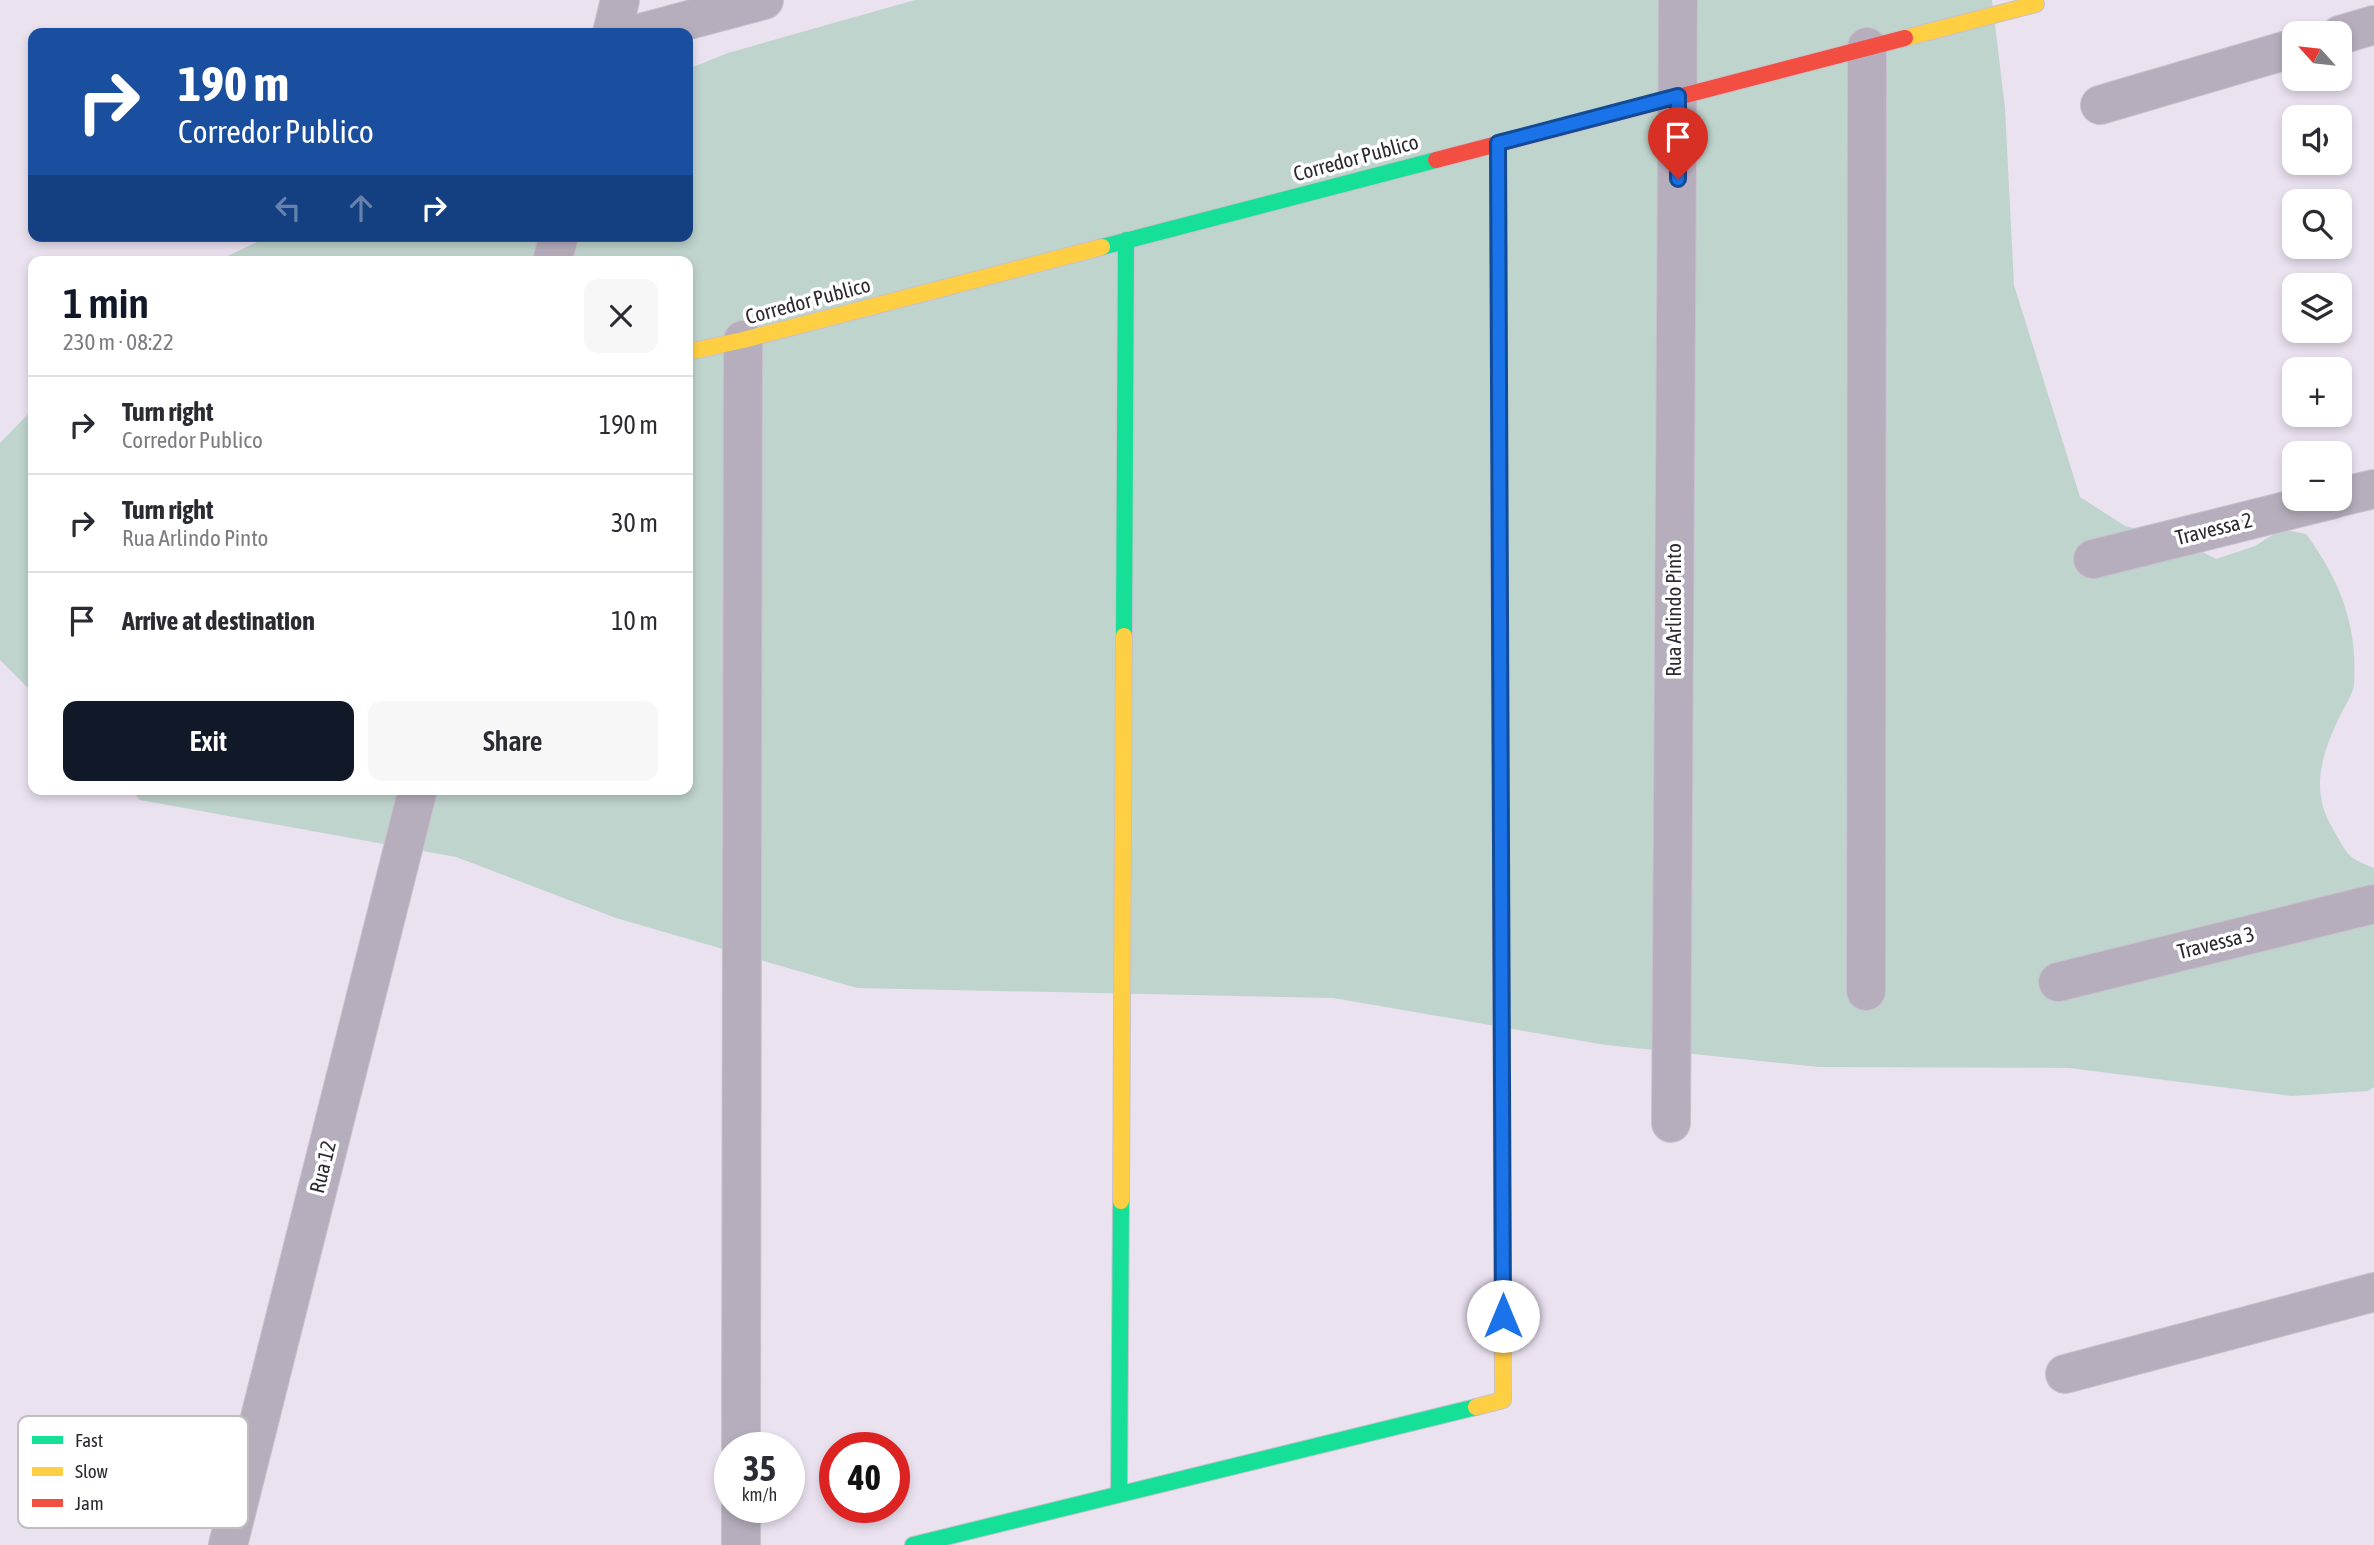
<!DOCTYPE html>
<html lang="en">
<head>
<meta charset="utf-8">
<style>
  :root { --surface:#fff; --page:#f7f7f7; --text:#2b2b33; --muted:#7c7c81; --line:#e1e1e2; --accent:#111827 }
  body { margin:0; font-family:"Asap Condensed",sans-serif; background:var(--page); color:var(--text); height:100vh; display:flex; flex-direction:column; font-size:26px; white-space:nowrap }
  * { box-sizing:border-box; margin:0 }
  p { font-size:23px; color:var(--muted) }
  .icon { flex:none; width:38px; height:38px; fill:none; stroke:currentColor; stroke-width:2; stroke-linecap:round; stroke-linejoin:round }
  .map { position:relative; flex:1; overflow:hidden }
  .drawer { position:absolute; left:28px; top:256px; width:665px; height:539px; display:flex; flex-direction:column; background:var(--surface); border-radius:14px; box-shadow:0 4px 10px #0003 }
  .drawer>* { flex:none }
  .hud { position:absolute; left:28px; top:28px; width:665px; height:214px; border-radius:14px; box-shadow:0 4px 10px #0003; background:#1a4fa0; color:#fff; overflow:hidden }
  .needle { width:46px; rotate:297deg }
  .buttons { position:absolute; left:2282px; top:21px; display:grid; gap:14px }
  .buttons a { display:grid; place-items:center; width:70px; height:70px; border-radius:14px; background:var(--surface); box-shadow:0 4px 10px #0003; font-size:35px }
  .speed { position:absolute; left:714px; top:1432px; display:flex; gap:14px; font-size:35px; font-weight:700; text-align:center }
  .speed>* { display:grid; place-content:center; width:91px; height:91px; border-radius:50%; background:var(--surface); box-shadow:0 4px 10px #0003; line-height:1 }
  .speed small { font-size:18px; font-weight:400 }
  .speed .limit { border:10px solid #d22; background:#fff; color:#111 }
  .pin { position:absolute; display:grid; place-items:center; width:60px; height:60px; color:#fff; margin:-72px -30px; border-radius:50% 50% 50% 0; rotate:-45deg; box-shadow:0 0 7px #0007 }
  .pin .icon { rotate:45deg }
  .me { position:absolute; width:77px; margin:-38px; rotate:0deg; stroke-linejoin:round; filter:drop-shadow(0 0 5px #0008) }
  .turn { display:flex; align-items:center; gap:24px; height:147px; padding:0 35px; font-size:32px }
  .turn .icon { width:91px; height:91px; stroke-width:2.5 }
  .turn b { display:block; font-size:49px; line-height:60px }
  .lanes { display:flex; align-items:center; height:66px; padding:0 35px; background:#0003; justify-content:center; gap:35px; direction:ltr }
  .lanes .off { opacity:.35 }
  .round { display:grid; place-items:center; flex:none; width:74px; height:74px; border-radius:14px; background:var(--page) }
  .summary { display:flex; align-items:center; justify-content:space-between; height:119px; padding:0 35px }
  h1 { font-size:42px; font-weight:600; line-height:52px; color:var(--accent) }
  .action { display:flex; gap:14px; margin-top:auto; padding:14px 35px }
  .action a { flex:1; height:80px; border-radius:14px; background:var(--accent); color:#fff; font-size:28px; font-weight:600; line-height:80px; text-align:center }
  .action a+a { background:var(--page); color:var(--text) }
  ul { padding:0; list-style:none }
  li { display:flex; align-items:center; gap:21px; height:98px; padding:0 35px; border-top:2px solid var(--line) }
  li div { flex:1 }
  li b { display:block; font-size:26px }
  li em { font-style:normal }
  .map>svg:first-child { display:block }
  .green { fill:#bfd4cd }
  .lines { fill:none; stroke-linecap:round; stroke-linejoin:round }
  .street-casing { stroke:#c8c1cd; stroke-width:40 }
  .fast-casing { stroke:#c8c1cd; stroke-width:18 }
  .slow-casing { stroke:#c8c1cd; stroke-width:18 }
  .jam-casing { stroke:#c8c1cd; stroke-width:18 }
  .street { stroke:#b6aebc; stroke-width:38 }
  .fast { stroke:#16e098; stroke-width:16 }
  .slow { stroke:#ffcf43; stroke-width:16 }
  .jam { stroke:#f24e42; stroke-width:16 }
  .route-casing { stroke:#114b97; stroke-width:18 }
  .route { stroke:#1a73e8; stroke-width:12 }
  .labels { text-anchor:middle; stroke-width:7; stroke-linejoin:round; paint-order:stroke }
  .street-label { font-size:21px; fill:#2e2832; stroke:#fff }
  .key { fill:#fff; stroke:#c0bec2; stroke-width:2 }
  .key-label { font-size:19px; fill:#2e2832 }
</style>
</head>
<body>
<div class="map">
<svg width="2374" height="1545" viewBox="0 0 2374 1545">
  <rect width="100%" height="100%" fill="#ebe2f0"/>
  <path class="green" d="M915,0H1992L2005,108L2014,285L2080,497L2125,526L2176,538L2216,559L2255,546L2282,529L2306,534C2340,580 2358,626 2354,684C2353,695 2344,707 2339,718C2321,756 2310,791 2333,829C2348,855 2346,857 2374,868V1087L2368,1091L2292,1096L2069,1068L1819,1067L1606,1045L1333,998L857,988L616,918L456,857L140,800L130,789H688V261H217L270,236H688V69L728,53Z
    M33,409V693L0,660V443Z"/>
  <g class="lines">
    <defs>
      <path id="street" d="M612,33L620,0
        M640,33L764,0
        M2340,35L2374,25
        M2100,105L2294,48
        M552,261L559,236
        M2340,497L2374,489
        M2093,559L2334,499
        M2058,982L2374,904
        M1866,991L1867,47
        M1671,1123L1678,0
        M2065,1374L2374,1292
        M741,1447L743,340
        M228,1545L418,789
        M741,1545V1507"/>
      <path id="fast" d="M1498,143L1499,466
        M1102,247L1436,160
        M1124,636L1126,240
        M1119,1494L1121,1201
        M913,1545L1476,1407"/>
      <path id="slow" d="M1905,38L2036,4
        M688,352L743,340L1102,247
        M1121,1201L1124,636
        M1476,1407L1503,1400L1501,972"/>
      <path id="jam" d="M1436,160L1905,38
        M1499,466L1501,972"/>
    </defs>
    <use href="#street" class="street-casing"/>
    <use href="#fast" class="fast-casing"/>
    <use href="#slow" class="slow-casing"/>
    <use href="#jam" class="jam-casing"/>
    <use href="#street" class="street"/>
    <use href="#fast" class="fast"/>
    <use href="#slow" class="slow"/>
    <use href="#jam" class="jam"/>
  </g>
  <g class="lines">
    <defs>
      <path id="route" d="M1503,1316L1498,143L1678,96V179"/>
    </defs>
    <use href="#route" class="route-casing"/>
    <use href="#route" class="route"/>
  </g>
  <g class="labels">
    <g class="street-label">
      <text transform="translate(1356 158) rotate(-15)" y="7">Corredor Publico</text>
      <text transform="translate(808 301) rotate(-15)" y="7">Corredor Publico</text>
      <text transform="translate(2214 529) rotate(-14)" y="7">Travessa 2</text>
      <text transform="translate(1674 610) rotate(-90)" y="7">Rua Arlindo Pinto</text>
      <text transform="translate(2216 943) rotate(-14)" y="7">Travessa 3</text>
      <text transform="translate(323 1167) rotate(-76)" y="7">Rua 12</text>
    </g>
  </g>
  <rect x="18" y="1416" width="230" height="112" rx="10" class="key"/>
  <rect x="32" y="1436" width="31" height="8" fill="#16e098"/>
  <rect x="32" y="1467" width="31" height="9" fill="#ffcf43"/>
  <rect x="32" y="1499" width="31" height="8" fill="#f24e42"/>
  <g class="key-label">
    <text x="75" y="1447">Fast</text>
    <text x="75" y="1478">Slow</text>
    <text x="75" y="1510">Jam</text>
  </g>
</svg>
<div class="buttons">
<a><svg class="needle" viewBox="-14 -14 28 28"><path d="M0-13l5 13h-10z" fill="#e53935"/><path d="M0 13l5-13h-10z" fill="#7c7c81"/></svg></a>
<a><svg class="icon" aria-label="sound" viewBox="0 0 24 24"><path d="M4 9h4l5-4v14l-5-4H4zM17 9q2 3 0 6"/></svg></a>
<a><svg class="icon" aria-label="search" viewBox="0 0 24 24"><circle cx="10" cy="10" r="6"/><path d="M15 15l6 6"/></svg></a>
<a><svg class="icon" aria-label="layers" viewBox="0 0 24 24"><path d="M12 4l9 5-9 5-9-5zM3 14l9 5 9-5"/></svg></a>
<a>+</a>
<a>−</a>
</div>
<div class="speed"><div>35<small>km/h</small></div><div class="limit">40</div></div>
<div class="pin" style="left:1678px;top:179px;background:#d93025"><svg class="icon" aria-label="arrive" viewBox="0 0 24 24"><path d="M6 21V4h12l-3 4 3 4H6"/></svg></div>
<svg class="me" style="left:1503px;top:1316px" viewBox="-20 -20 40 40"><circle r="19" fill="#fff"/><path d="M0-13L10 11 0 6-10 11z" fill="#1a73e8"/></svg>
<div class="hud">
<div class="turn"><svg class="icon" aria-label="right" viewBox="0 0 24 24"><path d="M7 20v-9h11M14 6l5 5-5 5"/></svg><div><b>190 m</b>Corredor Publico</div></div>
<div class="lanes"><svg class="icon off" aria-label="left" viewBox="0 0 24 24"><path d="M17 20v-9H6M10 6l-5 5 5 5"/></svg><svg class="icon off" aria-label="ahead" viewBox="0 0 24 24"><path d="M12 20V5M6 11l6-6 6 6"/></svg><svg class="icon" aria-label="right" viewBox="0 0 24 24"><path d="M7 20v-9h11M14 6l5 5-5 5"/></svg></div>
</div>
<section class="drawer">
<div class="summary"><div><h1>1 min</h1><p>230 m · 08:22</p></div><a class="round"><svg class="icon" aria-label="close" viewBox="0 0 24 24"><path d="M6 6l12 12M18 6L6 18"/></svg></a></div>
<ul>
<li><svg class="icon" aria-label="right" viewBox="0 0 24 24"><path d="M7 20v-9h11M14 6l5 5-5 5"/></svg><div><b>Turn right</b><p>Corredor Publico</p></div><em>190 m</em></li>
<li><svg class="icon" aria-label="right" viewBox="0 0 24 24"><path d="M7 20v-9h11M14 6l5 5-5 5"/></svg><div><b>Turn right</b><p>Rua Arlindo Pinto</p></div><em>30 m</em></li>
<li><svg class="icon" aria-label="arrive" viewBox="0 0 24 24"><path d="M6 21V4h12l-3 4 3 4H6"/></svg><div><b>Arrive at destination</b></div><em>10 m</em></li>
</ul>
<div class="action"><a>Exit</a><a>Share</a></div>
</section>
</div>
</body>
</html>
